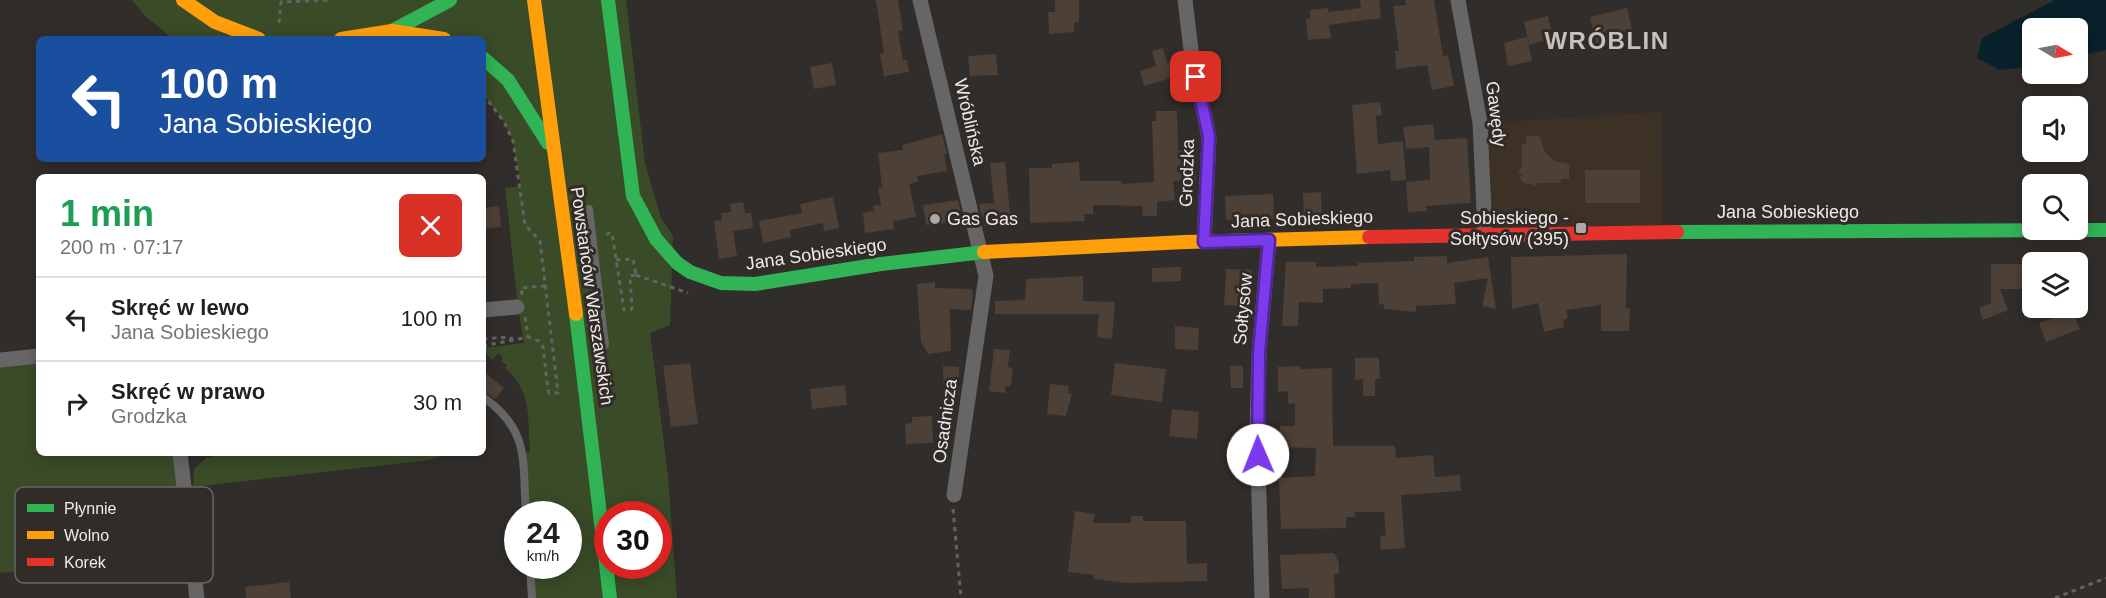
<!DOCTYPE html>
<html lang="pl">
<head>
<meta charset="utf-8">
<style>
  :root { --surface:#fff; --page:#f6f6f6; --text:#202124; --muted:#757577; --line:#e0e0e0 }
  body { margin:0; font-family:Helvetica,sans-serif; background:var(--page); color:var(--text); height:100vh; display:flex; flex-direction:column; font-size:22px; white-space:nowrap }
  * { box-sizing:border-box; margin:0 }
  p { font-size:20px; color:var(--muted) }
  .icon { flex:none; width:33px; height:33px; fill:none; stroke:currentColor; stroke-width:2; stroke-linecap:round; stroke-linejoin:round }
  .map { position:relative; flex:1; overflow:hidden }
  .details { position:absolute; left:36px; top:174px; width:450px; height:282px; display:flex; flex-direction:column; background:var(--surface); border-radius:9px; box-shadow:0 3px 15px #0003 }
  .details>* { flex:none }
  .banner { position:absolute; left:36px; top:36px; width:450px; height:126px; border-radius:9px; box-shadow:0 3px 15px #0003; background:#1a4fa0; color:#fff; overflow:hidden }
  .needle { width:39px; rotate:100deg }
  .controls { position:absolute; left:2022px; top:18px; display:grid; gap:12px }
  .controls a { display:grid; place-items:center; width:66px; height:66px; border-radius:9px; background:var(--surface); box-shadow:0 3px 15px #0003; font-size:30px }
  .speed { position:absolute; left:504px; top:501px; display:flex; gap:12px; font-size:30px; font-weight:700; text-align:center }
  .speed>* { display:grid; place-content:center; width:78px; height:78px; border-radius:50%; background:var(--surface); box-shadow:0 3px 15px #0003; line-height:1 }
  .speed small { font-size:15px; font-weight:400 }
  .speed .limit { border:9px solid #d22; background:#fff; color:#111 }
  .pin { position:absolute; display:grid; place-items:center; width:51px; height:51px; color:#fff; margin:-26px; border-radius:12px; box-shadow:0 3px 9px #0006 }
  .me { position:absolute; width:66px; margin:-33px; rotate:359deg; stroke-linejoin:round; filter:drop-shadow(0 0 4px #0008) }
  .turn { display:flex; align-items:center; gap:21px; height:126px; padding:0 24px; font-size:27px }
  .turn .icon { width:78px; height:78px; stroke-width:2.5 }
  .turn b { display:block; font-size:42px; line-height:51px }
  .round { display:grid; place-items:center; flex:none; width:63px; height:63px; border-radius:9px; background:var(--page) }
  .summary { display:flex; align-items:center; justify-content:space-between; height:102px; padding:0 24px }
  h1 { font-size:36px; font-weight:800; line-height:45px; color:#1e9e55 }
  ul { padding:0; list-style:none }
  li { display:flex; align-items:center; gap:18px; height:84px; padding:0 24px; border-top:2px solid var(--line) }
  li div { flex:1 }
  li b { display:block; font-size:22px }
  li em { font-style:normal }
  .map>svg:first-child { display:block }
  .commercial { fill:#3d3125 }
  .green { fill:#3a4b28; fill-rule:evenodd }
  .water { fill:#08212b }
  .building { fill:#4d4036 }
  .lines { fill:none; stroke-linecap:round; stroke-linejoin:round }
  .path { stroke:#656361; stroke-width:3; stroke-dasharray:4.5 4.5; stroke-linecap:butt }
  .lane { stroke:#676666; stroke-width:8 }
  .street { stroke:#676666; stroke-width:15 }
  .fast { stroke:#30b455; stroke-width:14 }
  .slow { stroke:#ff9f0a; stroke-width:14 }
  .jam { stroke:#e5322d; stroke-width:14 }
  .route-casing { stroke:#51269a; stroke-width:15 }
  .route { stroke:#7c3aed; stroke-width:10 }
  .poi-dot { fill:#aca8a5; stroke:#322c28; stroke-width:2 }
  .labels { text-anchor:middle; stroke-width:6; stroke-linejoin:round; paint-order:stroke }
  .street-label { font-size:18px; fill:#eeeae7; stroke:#322c28 }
  .poi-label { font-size:18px; fill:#eeeae7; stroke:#322c28; text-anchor:end }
  .district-label { font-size:24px; font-weight:bold; letter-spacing:1.5px; fill:#c7c0bb; stroke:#322c28 }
  .key { fill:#322c28; stroke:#6a6561; stroke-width:1.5 }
  .key-label { font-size:16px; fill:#eeeae7 }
</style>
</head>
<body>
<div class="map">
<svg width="2106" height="598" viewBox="0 0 2106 598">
  <rect width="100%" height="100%" fill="#302d2a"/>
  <path class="commercial" d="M1661,112L1662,232L1485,233L1480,123Z"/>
  <path class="green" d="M132,0H626L645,163L661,218L673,236L670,325L650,333L668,476L677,598H532L530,566H568V514H526L521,453L530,452C527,417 533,392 505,368L507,365L501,361L503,358L498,353L493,360L483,351V348L524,343C514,292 512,240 505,188L521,186L513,141L504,122L483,94V39H173L145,16ZM608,514H658V566H608Z
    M39,356V453H180L191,551L0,573V360Z
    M228,453H446V454L430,460L193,487L194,469L206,458Z"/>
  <path class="water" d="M2055,0H2106V50L2078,56V28H2032V66L2000,70L1977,58L1982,38Z"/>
  <path class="building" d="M876,0H898L903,30L898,31L903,60H907L909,72L884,76L880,54L884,53Z
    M1055,0H1079V22L1074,23V32L1049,34L1048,12H1055Z
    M1360,0H1379L1381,18L1329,25L1331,38L1308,40L1306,19H1310V10L1328,8V12L1361,8Z
    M1405,0H1434L1443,56L1448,55L1454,86L1432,90L1427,65L1396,69L1395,51H1399L1393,6L1406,5Z
    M1627,8L1633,34L1596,43L1590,17Z
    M1548,16L1553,38L1529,45L1524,22Z
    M1527,37L1532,61L1508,66L1504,43Z
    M1163,48L1167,63L1176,61L1181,75L1144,86L1140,71L1156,66L1152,51Z
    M996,54L998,75L970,76L968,56Z
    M832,63L836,85L814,89L810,67Z
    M1380,102L1382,115L1376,116L1378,144L1403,141L1406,180L1391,181L1390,170L1357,174L1352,105Z
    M1156,111H1177L1178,151H1196V181H1173L1175,200L1157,202V216H1143L1142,206L1093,205V214H1084L1085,221L1030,223L1029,168H1052V164L1079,162L1080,181H1122V184L1154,182L1152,121H1156Z
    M1433,124L1435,140L1467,138L1471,203L1426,206L1427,211L1408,212L1406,182L1430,180L1429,147L1406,149L1403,127Z
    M942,134L947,154H944L947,171L917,176L918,182L909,184L916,217L893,221L894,229L865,233L863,213L874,211L873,206L881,205L878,188L882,187L878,153L903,150L902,145Z
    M1526,136H1540L1544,151L1554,161L1569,164V179H1561V183H1537L1534,187L1530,183L1527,185L1519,178L1522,175L1518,171L1522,167V144H1526Z
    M1005,162L1011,223L984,226L979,204L994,203L990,163Z
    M1585,170H1640V203H1585Z
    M1321,192L1322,223H1304L1303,193Z
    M1273,194L1274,219L1226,220L1225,196Z
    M833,197L839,228L824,231L823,223L790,230L791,237L763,243L759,221L802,213L800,204Z
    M958,200L963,221L926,225L923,205Z
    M743,202L745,213H751L753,228L733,231L737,256L719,259L714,221L722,220L721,213L731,212L730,204Z
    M499,206L501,227L483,229V208Z
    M1627,254L1626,308L1630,309L1629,331H1601V305L1566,310L1568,318L1563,320L1564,327L1544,332L1538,303L1512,309L1511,257Z
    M1447,256V263L1488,257L1496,309L1482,306L1488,278L1454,283L1456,304L1416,306V312L1384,309V304L1379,305L1378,283L1351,284V288L1323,289V303L1299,302L1298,326H1282L1286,262H1316V267L1358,266V263L1414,261V257Z
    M1991,264H2032V289H2000L2008,310L1983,320L1979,308L1991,303Z
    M1181,267V281L1152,282V268Z
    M1226,269L1252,270L1251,291H1242V295H1238V306L1224,305Z
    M1083,276V301L1115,302L1112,339L1097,337L1099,314H995V301L1025,300L1026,279Z
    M935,282V288L972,289L973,296L971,310L950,309L951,351L928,354L921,342L917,284Z
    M2073,312L2080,329L2046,342L2039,323Z
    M1175,326L1199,328L1198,350L1175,349Z
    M994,349L1010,350L1008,367L1013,368L1011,386H1006L1005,393L989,391Z
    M1355,358H1379L1380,379H1375V396H1363V379L1355,380Z
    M690,363L698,424L671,427L663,366Z
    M1115,363L1166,369L1162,402L1111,395Z
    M943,366L959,367V394L944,393Z
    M1230,366H1243V388H1231Z
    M1300,366V369L1332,368L1333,446H1395L1396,458L1433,455L1435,477L1460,475L1461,491L1401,495L1405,548L1381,550L1380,536L1386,535L1384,512H1355V517H1346V528L1281,529L1279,478L1315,476L1316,448L1279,447L1280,426H1295V403L1288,404V391L1278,392V367Z
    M483,371L504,388L495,399L483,391Z
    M1050,384L1069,386L1068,393L1072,394L1066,416L1047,414Z
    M845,385L847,405L812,409L810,389Z
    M1172,409L1199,412L1197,439L1169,436Z
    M932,416L933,443L906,444L905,424L912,423V417Z
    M1075,511L1095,514L1093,523H1131V516H1143V521H1186L1187,564L1207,563V581L1127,583L1094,579V575L1068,572Z
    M1334,553L1339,563V573L1334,574L1335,598H1309V588L1282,589L1280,555Z
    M289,582L291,598H246L245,587Z"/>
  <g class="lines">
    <path class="path" d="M279,23L281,2L332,0
      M483,94L504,122L513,141L525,225L540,241L558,393H549L548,390L543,347L539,341L528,337L483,346
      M606,234L612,233L624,310L632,309L630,276L636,275
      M616,260L633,259L636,275
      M636,275L688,293
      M522,295L521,288L545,286
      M525,317L528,337
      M483,339L507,337L513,339
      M953,509L961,598
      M2055,598L2106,578"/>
    <path class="lane" d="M589,209L605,345
      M483,397C531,431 522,461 526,514
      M530,566L532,598"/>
    <path class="street" d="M920,0L986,276L954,495
      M1185,0L1192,58L1209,137L1204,242
      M1458,0L1480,123L1485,233
      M483,310L517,307
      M0,360L39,356
      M180,453L197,598
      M1262,598L1257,431L1259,353L1269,240"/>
    <path class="fast" d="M608,0L633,196L656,239L677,263L690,272L721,283L755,284L881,264L984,252
      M392,31L450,0
      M483,58L508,80L548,143
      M1677,232L2106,230
      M576,314L610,598"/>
    <path class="slow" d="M183,0L215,22L259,39
      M534,0L576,314
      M341,39L392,31L444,39
      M984,252L1185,242L1369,237"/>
    <path class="jam" d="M1369,237L1677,232"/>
  </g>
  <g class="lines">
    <defs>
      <path id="route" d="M1196,77L1209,136L1204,242L1269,240L1259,353L1258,455"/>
    </defs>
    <use href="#route" class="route-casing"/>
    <use href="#route" class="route"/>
  </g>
  <g class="poi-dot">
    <circle cx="935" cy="219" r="6"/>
    <rect x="1575" y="222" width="12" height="12" rx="3"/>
  </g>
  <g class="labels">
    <g class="street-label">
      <text transform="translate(1496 114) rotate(83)" y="6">Gawędy</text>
      <text transform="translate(970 122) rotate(77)" y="6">Wróblińska</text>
      <text transform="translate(1187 173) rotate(-88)" y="6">Grodzka</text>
      <text x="1788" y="218">Jana Sobieskiego</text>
      <text transform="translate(1302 219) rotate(-2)" y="6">Jana Sobieskiego</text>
      <text transform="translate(816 254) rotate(-8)" y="6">Jana Sobieskiego</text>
      <text transform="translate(592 296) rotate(82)" y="6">Powstańców Warszawskich</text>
      <text transform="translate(1243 309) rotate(-85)" y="6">Sołtysów</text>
      <text transform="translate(945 421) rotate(-82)" y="6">Osadnicza</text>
    </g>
    <g class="poi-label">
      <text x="1569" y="224">Sobieskiego -<tspan x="1569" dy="21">Sołtysów (395)</tspan></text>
      <text x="947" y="225" text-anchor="start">Gas Gas</text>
    </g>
    <g class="district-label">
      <text x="1607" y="49">WRÓBLIN</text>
    </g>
  </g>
  <rect x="15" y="487" width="198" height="96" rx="9" class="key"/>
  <rect x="27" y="504" width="27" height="8" fill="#30b455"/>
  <rect x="27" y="531" width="27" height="8" fill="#ff9f0a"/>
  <rect x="27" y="558" width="27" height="8" fill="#e5322d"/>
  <g class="key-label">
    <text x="64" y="514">Płynnie</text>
    <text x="64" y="541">Wolno</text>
    <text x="64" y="568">Korek</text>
  </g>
</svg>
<div class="controls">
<a><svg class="needle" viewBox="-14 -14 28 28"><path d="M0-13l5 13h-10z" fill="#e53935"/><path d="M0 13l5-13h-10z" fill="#757577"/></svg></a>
<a><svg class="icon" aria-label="sound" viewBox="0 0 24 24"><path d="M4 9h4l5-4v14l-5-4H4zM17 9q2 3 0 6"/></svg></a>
<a><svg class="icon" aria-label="search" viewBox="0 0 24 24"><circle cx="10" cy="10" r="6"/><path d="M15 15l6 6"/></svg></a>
<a><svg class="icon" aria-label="layers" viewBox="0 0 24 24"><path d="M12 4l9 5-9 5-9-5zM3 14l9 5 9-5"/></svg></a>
</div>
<div class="speed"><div>24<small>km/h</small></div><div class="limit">30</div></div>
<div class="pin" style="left:1196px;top:77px;background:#d93025"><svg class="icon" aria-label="arrive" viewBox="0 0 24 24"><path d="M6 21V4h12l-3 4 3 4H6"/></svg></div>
<svg class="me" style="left:1258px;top:455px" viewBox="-20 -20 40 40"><circle r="19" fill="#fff"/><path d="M0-13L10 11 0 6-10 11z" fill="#7c3aed"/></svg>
<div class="banner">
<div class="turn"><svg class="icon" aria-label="left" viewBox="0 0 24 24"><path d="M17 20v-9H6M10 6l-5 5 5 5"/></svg><div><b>100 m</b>Jana Sobieskiego</div></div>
</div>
<section class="details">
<div class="summary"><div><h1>1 min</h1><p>200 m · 07:17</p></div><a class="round" style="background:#d93025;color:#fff"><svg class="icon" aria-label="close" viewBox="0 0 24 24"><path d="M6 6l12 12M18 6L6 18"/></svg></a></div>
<ul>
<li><svg class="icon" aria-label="left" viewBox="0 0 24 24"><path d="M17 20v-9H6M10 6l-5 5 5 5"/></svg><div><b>Skręć w lewo</b><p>Jana Sobieskiego</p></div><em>100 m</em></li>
<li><svg class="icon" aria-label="right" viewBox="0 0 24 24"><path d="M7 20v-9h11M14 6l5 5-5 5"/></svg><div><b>Skręć w prawo</b><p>Grodzka</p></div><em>30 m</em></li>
</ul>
</section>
</div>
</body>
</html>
